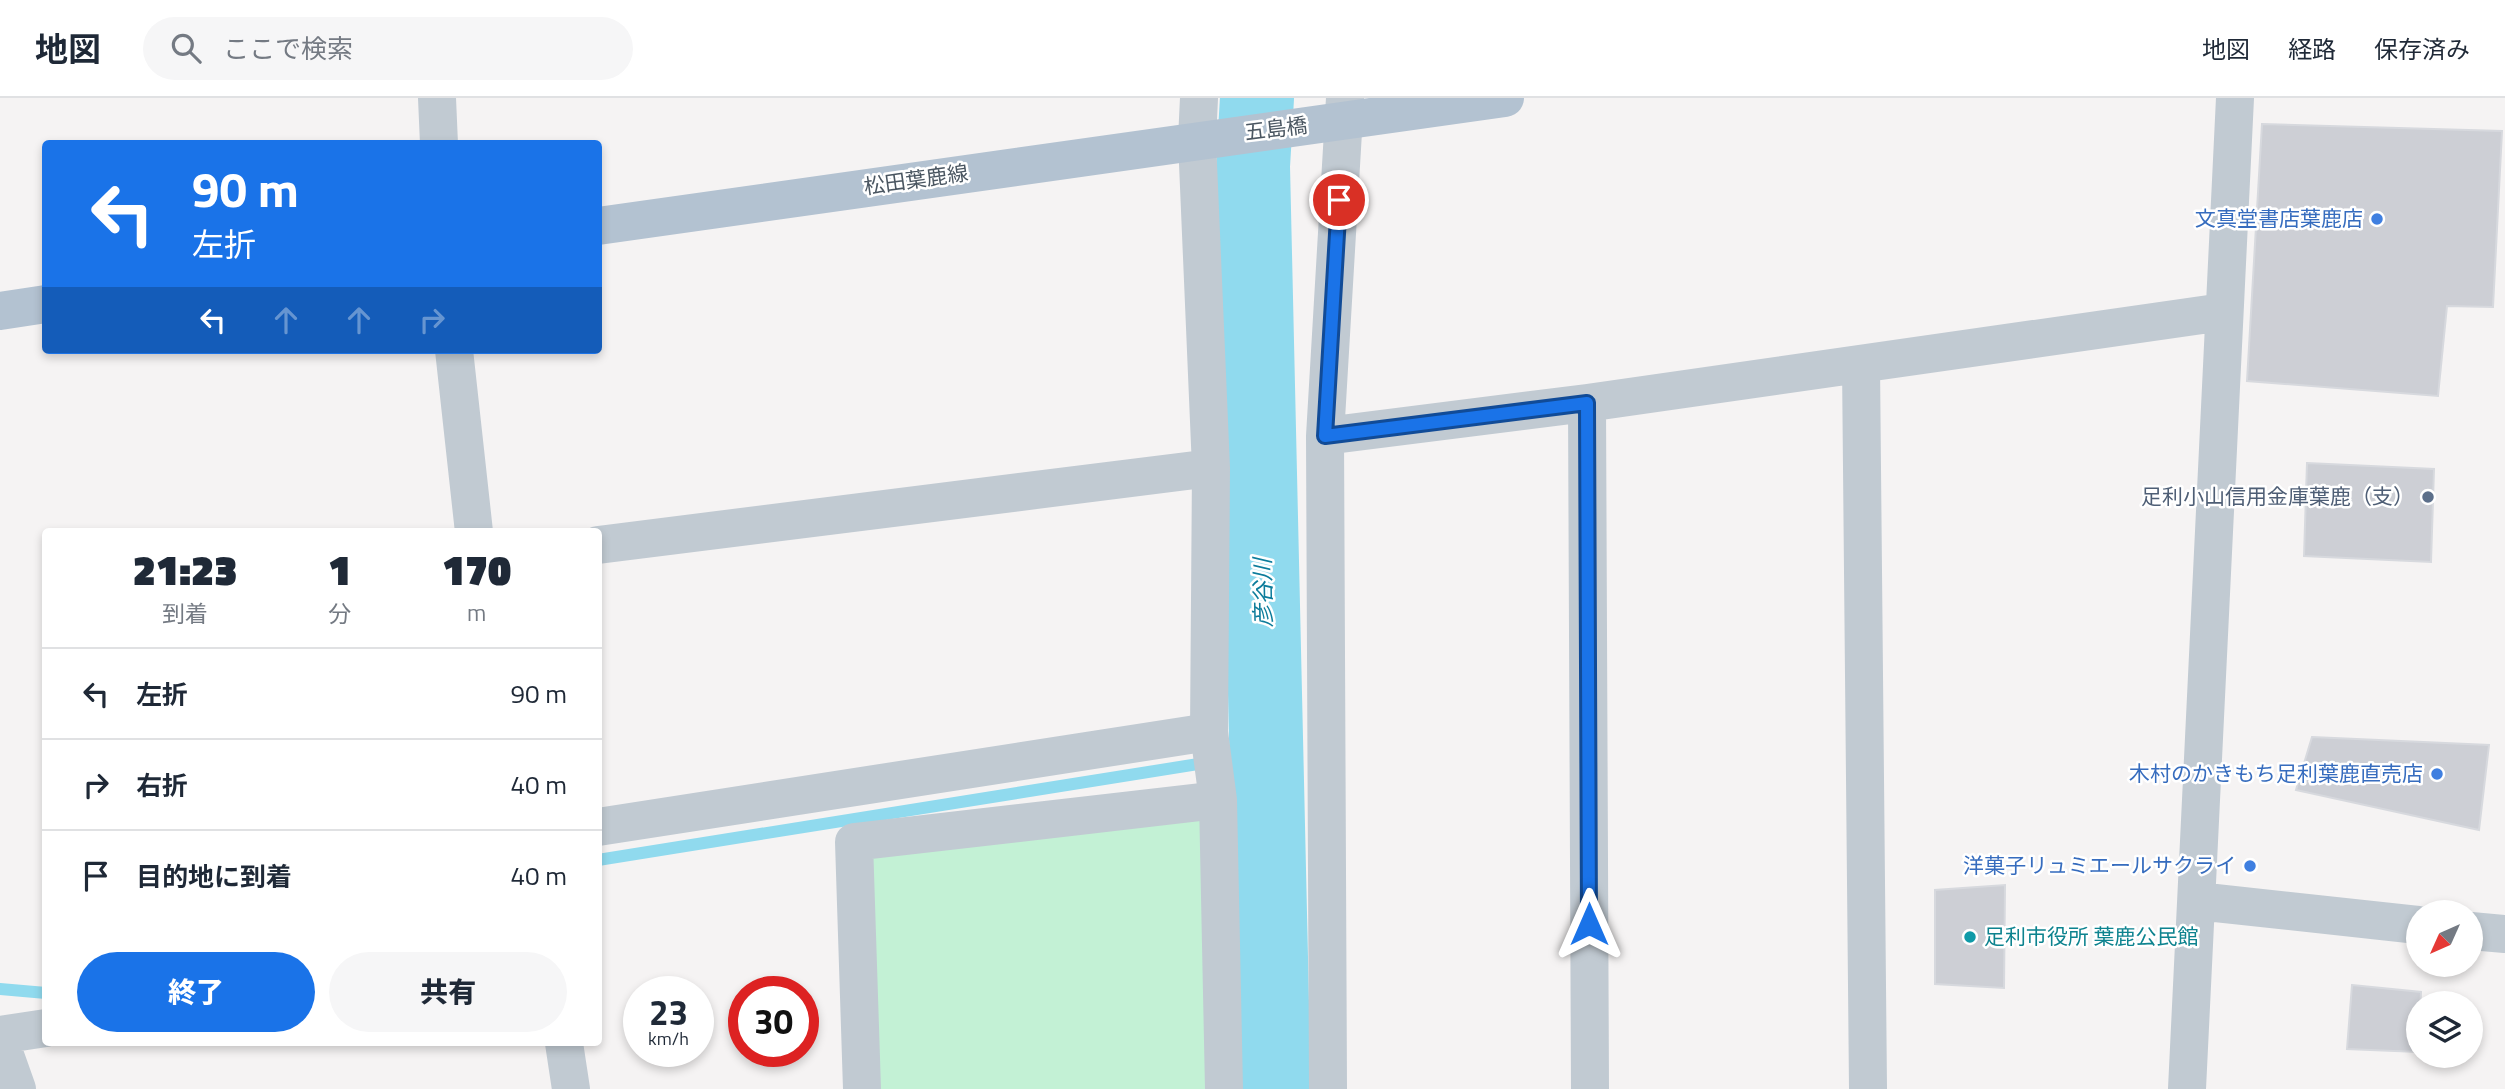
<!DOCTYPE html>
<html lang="ja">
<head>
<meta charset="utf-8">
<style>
  :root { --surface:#fff; --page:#f6f6f7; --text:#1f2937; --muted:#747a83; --line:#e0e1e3; --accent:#1a73e8 }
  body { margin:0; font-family:"Titillium Web","Noto Sans JP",sans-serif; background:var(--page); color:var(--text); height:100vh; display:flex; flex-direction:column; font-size:26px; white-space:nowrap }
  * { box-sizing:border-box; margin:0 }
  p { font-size:23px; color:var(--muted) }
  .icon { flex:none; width:38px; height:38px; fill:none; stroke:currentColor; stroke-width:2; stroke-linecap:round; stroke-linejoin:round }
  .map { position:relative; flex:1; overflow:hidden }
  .drawer { position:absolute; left:42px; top:430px; width:560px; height:518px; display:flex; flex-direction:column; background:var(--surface); border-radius:7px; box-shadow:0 4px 10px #0003 }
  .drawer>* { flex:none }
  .top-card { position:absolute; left:42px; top:42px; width:560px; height:214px; border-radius:7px; box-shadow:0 4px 10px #0003; background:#1a73e8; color:#fff; overflow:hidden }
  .needle { width:46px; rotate:225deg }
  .controls { position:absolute; left:2406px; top:802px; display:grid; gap:14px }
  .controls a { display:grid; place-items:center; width:77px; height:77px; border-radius:50%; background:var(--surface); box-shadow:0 4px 10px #0003; font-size:35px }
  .speed { position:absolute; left:623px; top:878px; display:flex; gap:14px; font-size:35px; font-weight:700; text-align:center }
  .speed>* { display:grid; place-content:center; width:91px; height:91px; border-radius:50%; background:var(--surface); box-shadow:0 4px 10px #0003; line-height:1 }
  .speed small { font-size:18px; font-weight:400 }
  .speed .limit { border:10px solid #d22; background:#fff; color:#111 }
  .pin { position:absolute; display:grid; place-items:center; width:60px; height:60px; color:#fff; margin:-30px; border:4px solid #fff; border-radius:50%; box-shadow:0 2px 7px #0007 }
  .me { position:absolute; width:77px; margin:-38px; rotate:0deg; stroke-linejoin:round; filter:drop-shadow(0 0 5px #0008) }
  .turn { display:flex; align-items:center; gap:24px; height:147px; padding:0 35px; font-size:32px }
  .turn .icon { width:91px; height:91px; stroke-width:2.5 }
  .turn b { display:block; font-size:49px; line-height:60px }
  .lanes { display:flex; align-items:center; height:66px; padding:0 35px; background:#0003; justify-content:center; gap:35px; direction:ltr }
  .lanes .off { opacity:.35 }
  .eta { display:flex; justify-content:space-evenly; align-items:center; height:119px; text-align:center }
  .eta b { font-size:42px; font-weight:800; line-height:49px }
  .action { display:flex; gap:14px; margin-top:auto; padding:14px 35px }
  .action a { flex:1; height:80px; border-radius:42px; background:var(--accent); color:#fff; font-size:28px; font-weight:800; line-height:80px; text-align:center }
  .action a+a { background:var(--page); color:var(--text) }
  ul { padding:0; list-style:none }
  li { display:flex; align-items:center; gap:21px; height:91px; padding:0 35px; border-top:2px solid var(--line) }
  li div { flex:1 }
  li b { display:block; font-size:26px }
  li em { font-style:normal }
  header { display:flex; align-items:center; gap:42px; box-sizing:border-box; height:98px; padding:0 35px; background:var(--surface); border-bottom:2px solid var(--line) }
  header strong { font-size:33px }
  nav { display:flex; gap:38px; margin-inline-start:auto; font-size:24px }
  .search { width:490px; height:63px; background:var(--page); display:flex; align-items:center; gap:18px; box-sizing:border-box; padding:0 24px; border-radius:38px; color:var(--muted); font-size:26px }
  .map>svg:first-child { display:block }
  .green { fill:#c3f1d5 }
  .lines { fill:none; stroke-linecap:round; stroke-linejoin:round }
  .stream { stroke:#90daee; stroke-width:12 }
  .river { stroke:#90daee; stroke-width:74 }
  .building { fill:#cdcfd5; stroke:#d7d9de; stroke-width:2 }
  .minor { stroke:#c1cad2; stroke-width:38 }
  .major { stroke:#b3c2d1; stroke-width:38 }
  .route-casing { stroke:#114b97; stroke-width:18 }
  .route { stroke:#1a73e8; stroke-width:12 }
  .shop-dot { fill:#3f7fe0; stroke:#fff; stroke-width:2.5 }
  .service-dot { fill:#5c6f8a; stroke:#fff; stroke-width:2.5 }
  .culture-dot { fill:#0f9aa8; stroke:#fff; stroke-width:2.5 }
  .labels { text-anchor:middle; stroke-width:5; stroke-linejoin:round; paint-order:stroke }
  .street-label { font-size:21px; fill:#4a5661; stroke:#fff }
  .shop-label { font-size:21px; fill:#366cbe; stroke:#fff; text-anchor:end }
  .service-label { font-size:21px; fill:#4e5e75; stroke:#fff; text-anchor:end }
  .culture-label { font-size:21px; fill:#0d838f; stroke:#fff; text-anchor:start }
  .water-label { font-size:23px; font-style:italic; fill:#0c7c9b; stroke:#fff }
</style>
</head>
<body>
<header>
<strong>地図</strong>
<div class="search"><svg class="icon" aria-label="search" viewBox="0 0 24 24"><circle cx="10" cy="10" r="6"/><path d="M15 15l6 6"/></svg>ここで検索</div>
<nav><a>地図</a><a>経路</a><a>保存済み</a></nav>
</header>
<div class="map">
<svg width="2505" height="991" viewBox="0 0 2505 991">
  <rect width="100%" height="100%" fill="#f5f3f3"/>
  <path class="green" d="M1206,716L1209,991H875L866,752Z"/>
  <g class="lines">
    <path class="stream" d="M598,762L1267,655
      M0,891L46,895"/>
    <path class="river" d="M1257,0L1253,68L1274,991"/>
  </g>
  <path class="building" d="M2262,26L2502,33L2493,209L2447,208L2438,298L2247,283Z
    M2307,365L2434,371L2431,464L2304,458Z
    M2312,639L2489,647L2479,732L2296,692Z
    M2005,787L2004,890L1935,886V792Z
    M2352,887L2421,894L2418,954L2347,951Z"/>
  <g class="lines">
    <path class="minor" d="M437,0L439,46
      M1199,0L1197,42L1211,370L1209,634L1218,702L1224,991
      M454,252L474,434
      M1861,266L1868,991
      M1587,305L1590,991
      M1325,338L1587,305L2223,214
      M598,447L1211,370
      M598,729L1209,634
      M2197,803L2418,827
      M2471,833L2505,836
      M0,937L46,930
      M0,943L17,991
      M564,945L571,991
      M862,991L854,744L1218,702
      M1328,991L1325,338L1345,0
      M2187,991L2235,0"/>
    <path class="major" d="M598,128L1505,0
      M0,213L46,206"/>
  </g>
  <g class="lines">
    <defs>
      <path id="route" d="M1339,102L1325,338L1587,305L1589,826"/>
    </defs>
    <use href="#route" class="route-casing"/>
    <use href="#route" class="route"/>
  </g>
  <g class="shop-dot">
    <circle cx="2377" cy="121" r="7"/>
    <circle cx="2437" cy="676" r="7"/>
    <circle cx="2250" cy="768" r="7"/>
  </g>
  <circle class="service-dot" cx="2428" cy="399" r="7"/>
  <circle class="culture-dot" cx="1970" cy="839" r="7"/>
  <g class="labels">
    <g class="street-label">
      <text transform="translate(1276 31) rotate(-7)" y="7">五島橋</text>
      <text transform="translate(916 82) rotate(-8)" y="7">松田葉鹿線</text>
    </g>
    <g class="shop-label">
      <text x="2363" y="128">文真堂書店葉鹿店</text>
      <text x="2423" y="683">木村のかきもち足利葉鹿直売店</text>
      <text x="2236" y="775">洋菓子リュミエールサクライ</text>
    </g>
    <g class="service-label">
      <text x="2414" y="406">足利小山信用金庫葉鹿（支）</text>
    </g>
    <g class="culture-label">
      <text x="1984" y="846">足利市役所 葉鹿公民館</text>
    </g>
    <g class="water-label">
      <text transform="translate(1263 495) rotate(-91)" y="8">彦谷川</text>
    </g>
  </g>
</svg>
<div class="controls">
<a><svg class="needle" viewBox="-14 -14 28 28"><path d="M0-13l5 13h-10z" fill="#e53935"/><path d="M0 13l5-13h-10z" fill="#747a83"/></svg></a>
<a><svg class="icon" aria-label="layers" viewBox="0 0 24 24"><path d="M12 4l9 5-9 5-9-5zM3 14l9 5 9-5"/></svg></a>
</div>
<div class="speed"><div>23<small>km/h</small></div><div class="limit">30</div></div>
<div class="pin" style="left:1339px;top:102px;background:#d93025"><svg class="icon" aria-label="arrive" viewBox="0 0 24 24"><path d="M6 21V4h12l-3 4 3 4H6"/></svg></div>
<svg class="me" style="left:1589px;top:826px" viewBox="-20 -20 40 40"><path d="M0-17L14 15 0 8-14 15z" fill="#1a73e8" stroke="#fff" stroke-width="4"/></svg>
<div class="top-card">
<div class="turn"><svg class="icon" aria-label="left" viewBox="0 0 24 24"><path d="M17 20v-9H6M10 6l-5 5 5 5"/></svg><div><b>90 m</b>左折</div></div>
<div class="lanes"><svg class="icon" aria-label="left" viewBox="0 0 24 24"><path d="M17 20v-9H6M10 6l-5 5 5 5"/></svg><svg class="icon off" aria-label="ahead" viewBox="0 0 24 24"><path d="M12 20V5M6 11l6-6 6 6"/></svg><svg class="icon off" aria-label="ahead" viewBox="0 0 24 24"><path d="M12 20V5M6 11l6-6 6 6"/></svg><svg class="icon off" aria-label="right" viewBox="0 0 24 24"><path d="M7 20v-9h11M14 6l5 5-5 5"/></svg></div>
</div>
<section class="drawer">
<div class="eta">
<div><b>21:23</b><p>到着</p></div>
<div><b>1</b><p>分</p></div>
<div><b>170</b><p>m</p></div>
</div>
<ul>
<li><svg class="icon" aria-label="left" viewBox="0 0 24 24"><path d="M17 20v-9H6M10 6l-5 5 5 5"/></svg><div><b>左折</b></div><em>90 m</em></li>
<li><svg class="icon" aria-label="right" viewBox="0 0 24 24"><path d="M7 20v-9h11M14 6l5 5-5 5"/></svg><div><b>右折</b></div><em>40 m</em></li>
<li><svg class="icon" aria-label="arrive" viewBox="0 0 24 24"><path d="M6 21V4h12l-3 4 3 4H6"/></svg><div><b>目的地に到着</b></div><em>40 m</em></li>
</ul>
<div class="action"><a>終了</a><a>共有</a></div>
</section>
</div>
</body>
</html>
